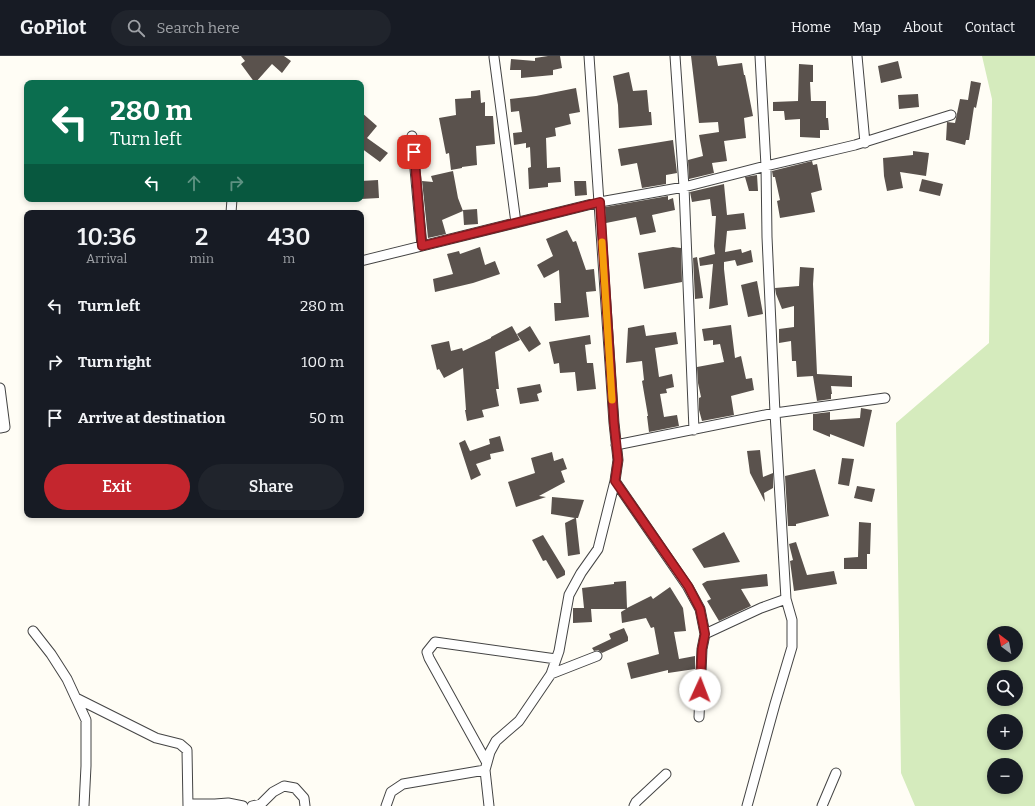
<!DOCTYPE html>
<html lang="en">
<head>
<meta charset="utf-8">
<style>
  :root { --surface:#171b24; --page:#20242c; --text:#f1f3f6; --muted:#9ea1a6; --line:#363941; --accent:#c4262e }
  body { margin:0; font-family:Bitter,serif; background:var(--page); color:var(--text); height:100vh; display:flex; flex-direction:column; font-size:15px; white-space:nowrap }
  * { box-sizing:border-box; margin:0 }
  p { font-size:13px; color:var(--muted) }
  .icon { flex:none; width:22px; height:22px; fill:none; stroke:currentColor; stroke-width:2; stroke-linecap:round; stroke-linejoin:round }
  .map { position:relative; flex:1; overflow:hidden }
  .side { position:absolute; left:24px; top:154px; width:340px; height:308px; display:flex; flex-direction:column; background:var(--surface); border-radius:8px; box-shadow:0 2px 6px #0003 }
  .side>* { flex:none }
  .banner { position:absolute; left:24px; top:24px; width:340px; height:122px; border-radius:8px; box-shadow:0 2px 6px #0003; background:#0b6e4f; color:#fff; overflow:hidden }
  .needle { width:26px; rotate:328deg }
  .tools { position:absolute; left:987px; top:570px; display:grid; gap:8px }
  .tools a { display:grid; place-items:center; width:36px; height:36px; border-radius:50%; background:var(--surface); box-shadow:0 2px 6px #0003; font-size:20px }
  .pin { position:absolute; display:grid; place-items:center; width:34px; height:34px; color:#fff; margin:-17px; border-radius:8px; box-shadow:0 2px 6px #0006 }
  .me { position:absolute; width:44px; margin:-22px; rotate:2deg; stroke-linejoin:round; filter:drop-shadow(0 0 3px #0008) }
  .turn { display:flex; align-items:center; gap:14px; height:84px; padding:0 20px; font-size:18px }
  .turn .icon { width:52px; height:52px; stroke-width:2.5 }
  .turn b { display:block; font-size:28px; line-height:34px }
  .lanes { display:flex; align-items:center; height:38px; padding:0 20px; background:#0003; justify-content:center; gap:20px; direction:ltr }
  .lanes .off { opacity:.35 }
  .eta { display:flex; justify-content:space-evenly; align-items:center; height:68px; text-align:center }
  .eta b { font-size:24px; font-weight:600; line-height:28px }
  .primary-button { display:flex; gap:8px; margin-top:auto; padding:8px 20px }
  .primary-button a { flex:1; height:46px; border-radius:24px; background:var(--accent); color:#fff; font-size:16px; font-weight:600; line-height:46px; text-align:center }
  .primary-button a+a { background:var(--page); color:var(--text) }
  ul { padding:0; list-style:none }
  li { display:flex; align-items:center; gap:12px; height:56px; padding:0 20px }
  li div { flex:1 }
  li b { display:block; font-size:15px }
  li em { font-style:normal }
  header { display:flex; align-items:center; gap:24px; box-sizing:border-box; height:56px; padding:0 20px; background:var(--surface); border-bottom:1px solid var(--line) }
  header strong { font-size:19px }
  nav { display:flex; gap:22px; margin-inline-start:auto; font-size:14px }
  .search { width:280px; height:36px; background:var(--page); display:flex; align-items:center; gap:10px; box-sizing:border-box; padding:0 14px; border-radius:22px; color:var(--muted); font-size:15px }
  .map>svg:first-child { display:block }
  .green { fill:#d5ebbd; fill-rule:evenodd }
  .building { fill:#5a524d }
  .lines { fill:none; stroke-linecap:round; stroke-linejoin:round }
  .minor-casing { stroke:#444; stroke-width:11 }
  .minor { stroke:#fff; stroke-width:9 }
  .route-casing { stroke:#7f191e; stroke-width:10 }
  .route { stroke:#c4262e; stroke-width:7 }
  .slow { stroke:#f59e0b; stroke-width:7 }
</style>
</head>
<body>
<header>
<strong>GoPilot</strong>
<div class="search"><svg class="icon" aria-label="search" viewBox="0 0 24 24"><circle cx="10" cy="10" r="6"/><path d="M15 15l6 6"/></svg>Search here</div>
<nav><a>Home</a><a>Map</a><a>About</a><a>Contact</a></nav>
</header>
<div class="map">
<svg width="1035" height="750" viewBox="0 0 1035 750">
  <rect width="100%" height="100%" fill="#fffdf5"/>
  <path class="green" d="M982,0H1035V750H915L901,717L896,367L989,287L992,43ZM994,577H1016V599H994ZM994,621H1016V643H994ZM994,665H1016V687H994ZM994,709H1016V731H994Z"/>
  <path class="building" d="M241,0H284L291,5L282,17L272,8L255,27L241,8L245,5Z
    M548,0H560L562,12L553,14V19L521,22V14H510L511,3L535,5V2Z
    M691,0H716L718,10L742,7L744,19H745L753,60L744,62L746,82L724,85L727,105L712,107L714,117L689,123L688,104L703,100L699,79L719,76L718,66L699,67Z
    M898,5L902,22L881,27L878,10Z
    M799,8L813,9V26H810L811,45H826V62H828L829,74H820V82L800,81V63L785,64L784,55H773V46L798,45Z
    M629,16L633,35L647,34L649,56H651L652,69L619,72L618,49L613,20Z
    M971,25L981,27L976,52L974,51L969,84H966L965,89L946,84L947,66L955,67L960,43L968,44Z
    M576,32L580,56L569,58L571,68L555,72L556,80L546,82L547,110V112L560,111L561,126L548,127V131L529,133L528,112L531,111L530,91L526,92V87L514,89L513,77L522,76L519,55L511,56L510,43L536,40Z
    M480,34L481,47L485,46V60H493L495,88L476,90L477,109L462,111V112L451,114L449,97L446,98L439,62L456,59L455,43L471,42V35Z
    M918,38L919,51L899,53L898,39Z
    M361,56L377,70L367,82L388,97L380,106L361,92Z
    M673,84L677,117L666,119V128L642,132L637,107L621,110L618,93Z
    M913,95L929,97L926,120L900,116L903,132L887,135L884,120L883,102L913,99Z
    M812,105L813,109L817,108L822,134L811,137L815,156L780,162L777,145L780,144L775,121H773L772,115Z
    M453,115L458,142L463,155L442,164L446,178L428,182L422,125L433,126L431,120Z
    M757,119L758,135H749L745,121Z
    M922,123L943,128L940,140L919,135Z
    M378,124L379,142L361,143V125Z
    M574,125H586L587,139L575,140Z
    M724,128L727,159L744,157L746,173L727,175L725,196L741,193L742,197L751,194L753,206L737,210L735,204L724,206V213L728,249L709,253L713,208L700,210L699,202L715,198L714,190L716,160H712L710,143L692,146L690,136Z
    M668,140V144L673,142L675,154L652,159L656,176L640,179L636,161L606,167L605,151Z
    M477,153L478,168L464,169L463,154Z
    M567,174L573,186L576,185L586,214L594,213L596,235L586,236L589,261L555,265L554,247H561L559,214L544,222L537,209L553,200L546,183Z
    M480,191L485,209L495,205L500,218L473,227L435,236L433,223L453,218L447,198L459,195L460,198Z
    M673,191L681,192L682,226L644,233L638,197Z
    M697,201L703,242L695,243L693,202Z
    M800,211L814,212L813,228L817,318L852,320V331L831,330L832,338H831V343L817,345L813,320L797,321L796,305H792L791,285L779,287V273L794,271V250L782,253L776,238L775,232L799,230Z
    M757,225L763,258L748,261L741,229Z
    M644,269L646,280L676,276L678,288L655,292L659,321L672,318L674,331L666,333L667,337L660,338L664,361L677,359L679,370L649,376L647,360H648L642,325L644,324L642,305L626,307L628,272Z
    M731,269L735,302L741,300L746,323L752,322L754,334L731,340L734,359L702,365L699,354V342L701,341L698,327L697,311L724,306L720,288L713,289V284L704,285L702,273Z
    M512,270L520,284L495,296L499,333H496L499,350L482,354L484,361L467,365L465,354H466L463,312L444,322L439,313L437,314L431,289L449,285L451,295L462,292L463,295L491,282V281Z
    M530,270L541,288L529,296L517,278Z
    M590,279L591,288L585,289L587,307H593L596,333L577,335L575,316L560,317L559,307L554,308L549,286Z
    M540,328L542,336L537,338L539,345L520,348L517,332Z
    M861,352L872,354L864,391L830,378V381L813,374V358L830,356V364L860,362Z
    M500,380L504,395L490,398L491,403L476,408L481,419L471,424L459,387L465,384L470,395L490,388L489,383Z
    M760,394L763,421L773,417V432L764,437L765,446L750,417L747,395Z
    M552,396L554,405L563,402L567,413L561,415L565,426L539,440L546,441L516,451L508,426L535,417L531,402Z
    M842,402L854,403L849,430L838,428Z
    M815,413L829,460L796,468V470H788L785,420Z
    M857,430L875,433L872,446L854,442Z
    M552,441L584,444L578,462H576L580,498L568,500L565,467L575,462L551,458Z
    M859,466L871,467L870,498H867V513H844V502L858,501Z
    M724,476L740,506L704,512L692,493Z
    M543,479L565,515V519L557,523L546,504L543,505L532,484Z
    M796,486L807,519L834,515L837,528L794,535L790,505L793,504L789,488Z
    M767,518L768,530L741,533L751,550L719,565L707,545L711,543L702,528L707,525Z
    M626,525L627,552L651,540L653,543L670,531L683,552L686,575L674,576L679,603L695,600V613L668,617V614L631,623L627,607L659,598L654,571L651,572L646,562L622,567L621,556L626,553H591L592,566L573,567V552H584L582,532L614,528V526Z
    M624,572L628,581V585L602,597L598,594L594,595L592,592L611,583L609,578Z"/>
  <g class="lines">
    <defs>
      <path id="minor" d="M675,0L684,131L694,374
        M857,0L865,87
        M494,1L516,167
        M412,80L422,190
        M231,157L232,143
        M361,205L600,146L684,131L766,110L855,89L951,59
        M0,332L5,371L0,372
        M616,389L775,357L885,342
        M615,425L688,531L700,553L705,578L702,593L699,661
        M33,575L51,598L67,623L86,664V710L84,750
        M705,578L761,552L786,543
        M551,618L597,600
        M76,642L156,682L180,688L187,694L188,750
        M487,707L429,602L427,596L435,586L556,603
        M188,748H215L228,747L243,750
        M252,750L261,748L273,736L284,730L295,732L304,742L305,750
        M386,750L391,736L403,728L485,714
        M489,750L485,714L490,696L496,685L519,665L551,618L559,595L569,539L581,517L598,493L615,425L618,404L614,367L589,0
        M634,750L636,746L666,718
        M747,750L775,648L792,591V564L786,543L775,357L767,181L766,110L760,0
        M822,750L836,717"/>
    </defs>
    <use href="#minor" class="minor-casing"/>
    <use href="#minor" class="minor"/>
  </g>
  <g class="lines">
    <defs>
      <path id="route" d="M414,96L422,190L600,146L614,367L618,404L615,425L688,530L700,553L705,578L702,593L700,634"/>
    </defs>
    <use href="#route" class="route-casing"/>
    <use href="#route" class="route"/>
    <path class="slow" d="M602,186L612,344"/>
  </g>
</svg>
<div class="tools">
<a><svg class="needle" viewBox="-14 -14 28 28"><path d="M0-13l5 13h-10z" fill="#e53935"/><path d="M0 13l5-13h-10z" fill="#9ea1a6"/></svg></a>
<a><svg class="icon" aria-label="search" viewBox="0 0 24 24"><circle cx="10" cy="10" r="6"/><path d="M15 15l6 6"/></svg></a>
<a>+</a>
<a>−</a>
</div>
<div class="pin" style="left:414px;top:96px;background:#d93025"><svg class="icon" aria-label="arrive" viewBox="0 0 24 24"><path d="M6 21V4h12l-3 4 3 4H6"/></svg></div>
<svg class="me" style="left:700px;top:634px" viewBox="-20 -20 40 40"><circle r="19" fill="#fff"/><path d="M0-13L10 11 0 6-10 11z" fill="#c4262e"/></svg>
<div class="banner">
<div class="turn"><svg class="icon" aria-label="left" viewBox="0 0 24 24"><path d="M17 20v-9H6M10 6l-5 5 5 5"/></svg><div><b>280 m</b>Turn left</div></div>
<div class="lanes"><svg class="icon" aria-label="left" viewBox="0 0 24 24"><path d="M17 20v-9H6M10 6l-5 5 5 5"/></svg><svg class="icon off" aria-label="ahead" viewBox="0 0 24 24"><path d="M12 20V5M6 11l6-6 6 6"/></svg><svg class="icon off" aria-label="right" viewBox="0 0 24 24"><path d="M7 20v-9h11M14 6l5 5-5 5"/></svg></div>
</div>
<section class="side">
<div class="eta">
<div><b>10:36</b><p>Arrival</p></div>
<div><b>2</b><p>min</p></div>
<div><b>430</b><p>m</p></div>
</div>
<ul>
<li><svg class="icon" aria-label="left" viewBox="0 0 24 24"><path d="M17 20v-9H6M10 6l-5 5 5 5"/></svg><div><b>Turn left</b></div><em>280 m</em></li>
<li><svg class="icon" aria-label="right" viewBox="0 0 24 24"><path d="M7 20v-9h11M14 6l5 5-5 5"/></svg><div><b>Turn right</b></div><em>100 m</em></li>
<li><svg class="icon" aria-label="arrive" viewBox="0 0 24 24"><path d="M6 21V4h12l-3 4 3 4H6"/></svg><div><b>Arrive at destination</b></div><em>50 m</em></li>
</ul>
<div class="primary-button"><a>Exit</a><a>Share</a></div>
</section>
</div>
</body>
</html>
